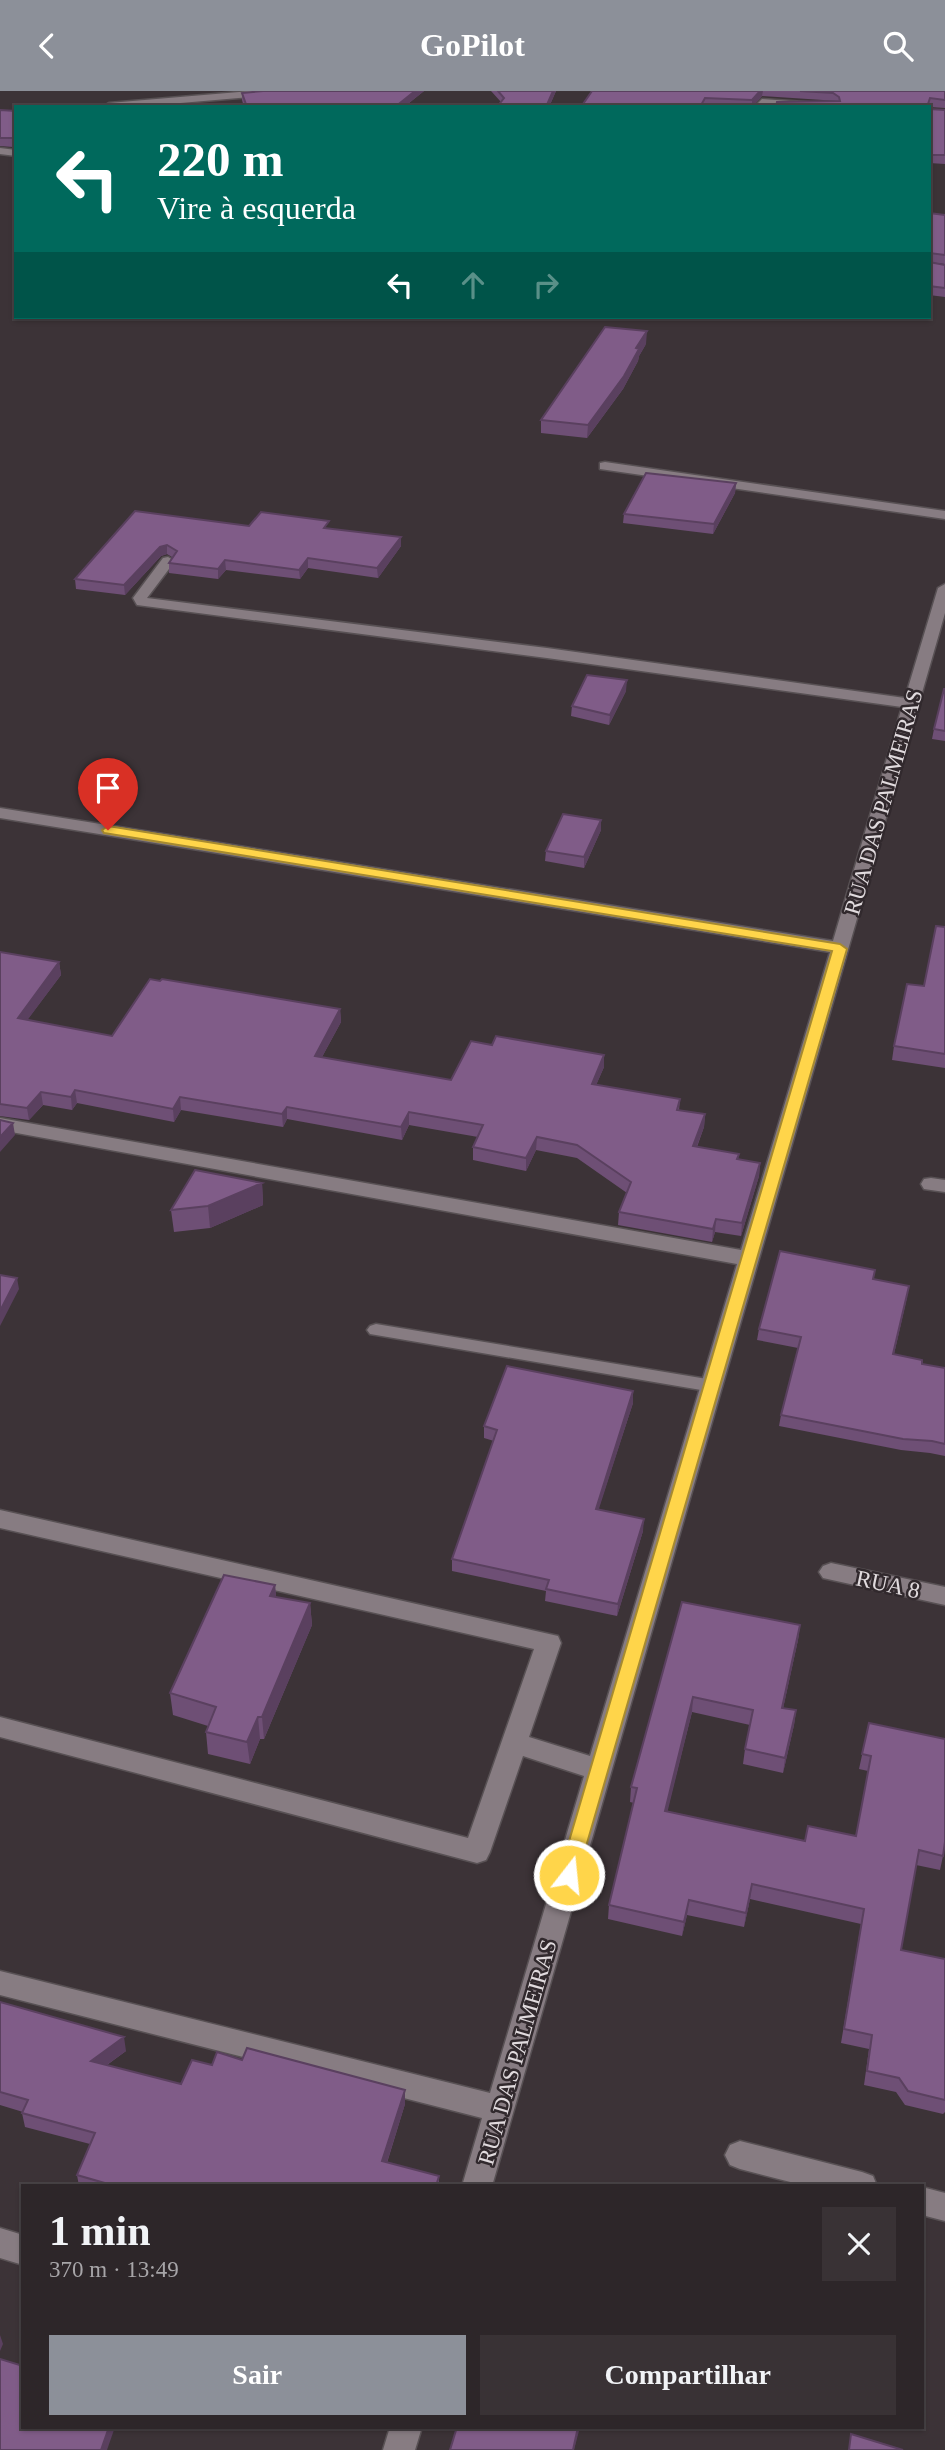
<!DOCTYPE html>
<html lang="pt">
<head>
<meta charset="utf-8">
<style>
  :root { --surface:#2d2629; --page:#393235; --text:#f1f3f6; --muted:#a7a5a8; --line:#484346; --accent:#8c9099 }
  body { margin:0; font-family:"Times New Roman",serif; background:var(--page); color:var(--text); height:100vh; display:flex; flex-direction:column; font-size:26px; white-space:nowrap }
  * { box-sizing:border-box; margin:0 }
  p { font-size:23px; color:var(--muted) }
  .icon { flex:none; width:38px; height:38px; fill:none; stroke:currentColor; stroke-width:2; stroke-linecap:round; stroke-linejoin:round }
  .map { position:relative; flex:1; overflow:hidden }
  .sheet { position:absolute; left:21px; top:2093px; width:903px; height:245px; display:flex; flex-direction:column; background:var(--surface); border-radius:0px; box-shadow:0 2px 5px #0004,0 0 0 2px var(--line) }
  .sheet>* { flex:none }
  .top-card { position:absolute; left:14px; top:14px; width:917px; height:214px; border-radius:0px; box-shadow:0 2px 5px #0004,0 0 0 2px var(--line); background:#00695c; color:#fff; overflow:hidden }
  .pin { position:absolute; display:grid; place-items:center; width:60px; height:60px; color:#fff; margin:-72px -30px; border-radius:50% 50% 50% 0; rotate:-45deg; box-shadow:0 0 7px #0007 }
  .pin .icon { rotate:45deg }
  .me { position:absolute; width:77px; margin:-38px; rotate:16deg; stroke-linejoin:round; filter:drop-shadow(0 0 5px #0008) }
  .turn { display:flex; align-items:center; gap:24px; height:147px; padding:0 28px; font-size:32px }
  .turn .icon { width:91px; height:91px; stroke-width:2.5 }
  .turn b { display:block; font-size:49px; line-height:60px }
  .lanes { display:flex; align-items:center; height:66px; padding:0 28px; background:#0003; justify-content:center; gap:35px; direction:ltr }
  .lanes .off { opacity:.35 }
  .round { display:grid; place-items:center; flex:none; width:74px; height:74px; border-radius:0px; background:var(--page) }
  .head { display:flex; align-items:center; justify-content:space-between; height:119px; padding:0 28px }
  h1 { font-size:42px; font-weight:700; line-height:52px }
  .cta { display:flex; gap:14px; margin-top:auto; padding:14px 28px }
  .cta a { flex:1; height:80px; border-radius:0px; background:var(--accent); color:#fff; font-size:28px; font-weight:700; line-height:80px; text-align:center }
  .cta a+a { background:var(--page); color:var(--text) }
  header { display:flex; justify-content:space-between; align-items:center; height:91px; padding:0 28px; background:var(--accent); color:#fff; font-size:32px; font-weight:700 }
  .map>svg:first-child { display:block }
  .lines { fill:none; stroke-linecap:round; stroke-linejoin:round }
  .service-casing { stroke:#585154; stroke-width:3 }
  .minor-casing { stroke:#585154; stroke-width:3 }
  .service { fill:#877c82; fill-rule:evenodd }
  .minor { fill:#877c82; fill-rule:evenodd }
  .wall { fill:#6e4f75 }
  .shaded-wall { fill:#5a405f }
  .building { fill:#805c88; stroke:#5a405f; stroke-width:2 }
  .route { fill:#ffd54a; stroke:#a68a30; stroke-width:2 }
  .labels { text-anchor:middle; stroke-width:5; stroke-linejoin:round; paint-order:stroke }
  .street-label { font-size:23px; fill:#e1dbde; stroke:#31292d }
</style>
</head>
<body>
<header><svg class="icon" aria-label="back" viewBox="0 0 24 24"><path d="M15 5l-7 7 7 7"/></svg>GoPilot<svg class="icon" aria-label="search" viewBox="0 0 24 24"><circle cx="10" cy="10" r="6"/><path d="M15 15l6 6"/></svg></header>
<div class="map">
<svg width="945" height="2359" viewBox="0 0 945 2359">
  <rect width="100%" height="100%" fill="#3c3337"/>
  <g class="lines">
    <defs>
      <path id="service" d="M376,1233L713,1289L720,1290L722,1295L720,1300L713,1301L370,1243L367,1239L370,1235Z"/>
      <path id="minor" d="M251,0H290L285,3L134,16L104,15L109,12Z
        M762,8L832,13L837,16H754Z
        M0,57L16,59V65L0,63Z
        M605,371L945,420V428L600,378V372Z
        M168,466L175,470L147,507L547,557L905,607L938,497L945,493V522L492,2095H462L482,2027L0,1904V1880L490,2002L584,1685L523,1665L490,1761L486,1769L477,1772L0,1646V1626L468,1747L534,1558L0,1437V1419L558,1545L561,1552L529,1646L590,1665L737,1173L0,1039V1027L741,1159L830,861L0,727V717L833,850L902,616L547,567L137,514L133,507L163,467Z
        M931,1087L945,1089V1101L924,1098L921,1093L924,1088Z
        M831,1472L945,1496V1514L823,1487L819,1481L823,1475Z
        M740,2050L862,2081L873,2085L877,2095H806L740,2078L730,2074L725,2064L730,2054Z
        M922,2096L945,2102V2130L922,2124Z
        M0,2137L23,2144V2174L0,2167Z
        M390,2336H422L415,2359H383Z"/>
    </defs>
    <use href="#service" class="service-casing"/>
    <use href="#minor" class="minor-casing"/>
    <use href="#service" class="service"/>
    <use href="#minor" class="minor"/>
  </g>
  <path class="wall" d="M263,0H424L404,16H244L242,9V2Z
    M491,0H556L549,16H497L501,11Z
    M592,0H945V17L762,5L752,16H581Z
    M929,18L945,19V73L929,72Z
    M0,19L16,20V55L13,56L0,55Z
    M929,122L945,124V173L929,171L945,174V206L929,204Z
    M646,253L639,265L638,270L623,298L587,347L541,342V329Z
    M736,392L735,402L713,443L623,432L624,423Z
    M135,420L249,435L330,438L401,446V455L378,487L308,477L300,488L226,479L218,488L169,482V472L172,466L167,463L161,465L125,504L76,498L75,488Z
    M945,598V650L932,648L934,638Z
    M626,600L609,634L571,625L572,615Z
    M601,729V739L584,777L545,770L546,760Z
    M945,836V977L892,969L894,955L924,895Z
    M0,861L59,871L61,884L27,929L112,945L340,918L341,931L322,966L451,989L492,954L604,964V976L596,994L680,1008L679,1019L705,1023L704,1036L697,1056L739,1063L738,1068L760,1072L759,1085L741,1145L715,1141L712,1151L618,1134L619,1121L627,1102L577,1067L536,1059L526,1080L473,1069V1056L478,1046L409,1034L402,1049L287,1028L283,1036L181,1019L174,1031L77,1012L72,1019L43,1014L29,1029L0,1025Z
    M262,1092L263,1114L210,1137L174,1141L171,1119Z
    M874,1188L907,1206L894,1263L922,1273L945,1277V1365L930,1362L901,1359L779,1335L781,1324L798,1257L757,1249L759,1238Z
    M633,1300V1312L598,1419L643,1440L617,1525L545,1510L546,1500L452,1480V1468L494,1350L484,1347V1335Z
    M275,1494L276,1506L310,1512L312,1534L264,1648H260L250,1673L208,1663L206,1641L208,1635L173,1624L170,1602Z
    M682,1511L800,1534L798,1549L783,1617L796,1619L794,1634L783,1682L743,1673L745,1658L750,1634L692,1621L667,1720L805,1750L856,1745L868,1680L859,1678L869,1632L943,1765L940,1779L916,1774L901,1859L945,1868V2021L943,2023L905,2014L896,2001L864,1994L869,1958L841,1952L861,1833L750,1808L744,1836L687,1824L682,1845L608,1828L609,1814L634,1712L630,1711L631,1696Z
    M0,1911L126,1960L107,1974L181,1993L212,1974L242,1969L405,1999V2013L387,2072L439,2085V2095H79L77,2084L90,2053L25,2036L22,2022L23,2021L0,2014Z"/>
  <path class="shaded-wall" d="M415,0H424L404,16H395Z
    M553,0H556L549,16H546Z
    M760,0H763L762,5L752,16V9Z
    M16,46V55L13,56L12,47Z
    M647,240L646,253L639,265L638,270L623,298L587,347L588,334Z
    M736,392L735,402L713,443L714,433Z
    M401,446V455L378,487L377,477Z
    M167,454V463L161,465L125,504L124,494L160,456Z
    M308,467V477L300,488L299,479Z
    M225,469L226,479L218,488V478Z
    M627,589L626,600L609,634L610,624Z
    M601,729V739L584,777V766Z
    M59,871L61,884L20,939L18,927Z
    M340,918L341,931L316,977L315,965Z
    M604,964V976L591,1006L592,993Z
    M75,999L77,1012L72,1019L71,1006Z
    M41,1001L43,1014L29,1029L27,1017Z
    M180,1006L181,1019L174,1031L173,1018Z
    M287,1016V1028L283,1036L282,1023Z
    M409,1021V1034L402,1049L401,1036Z
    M705,1023L704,1036L692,1068L693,1055Z
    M13,1032L15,1044L0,1061V1046Z
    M537,1046L536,1059L526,1080V1067Z
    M760,1072L759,1085L741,1145L742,1132Z
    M262,1092L263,1114L210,1137L208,1115Z
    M716,1128L715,1141L712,1151L713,1138Z
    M17,1187L19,1198L0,1235V1220Z
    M909,1195L907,1206L891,1275L893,1263Z
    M633,1300V1312L595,1430L596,1418Z
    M644,1428L643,1440L617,1525L618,1513Z
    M275,1494L277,1517L270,1505Z
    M310,1512L312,1534L264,1648L262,1626Z
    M800,1534L798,1549L780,1632L782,1617Z
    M693,1606L692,1621L664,1735L665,1720Z
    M796,1619L794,1634L783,1682L785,1667Z
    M258,1626L260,1648L250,1673L247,1651Z
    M752,1793L750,1808L744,1836L746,1822Z
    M689,1809L687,1824L682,1845L684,1831Z
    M124,1946L126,1960L94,1983L91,1970Z
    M405,1999V2013L383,2084L382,2070Z
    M0,2244L3,2253L0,2260Z
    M109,2336H115L107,2359H101Z
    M578,2336H580L574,2359H573Z"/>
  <path class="building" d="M263,0H415L395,16H247L242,2Z
    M498,0H553L546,16H497L504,7Z
    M592,0H760L752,9L705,7L700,16H581Z
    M800,0H945V9L930,7L927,16H776L777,11L840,10L839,6L833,2Z
    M929,18L945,19V64H929Z
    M0,19L16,20V46L12,47H0Z
    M929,122L945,124V164L930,162L929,166Z
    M929,171L945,174V197L929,195Z
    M605,236L647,240L636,257L639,258L624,285L588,334L541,329Z
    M646,382L736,392L714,433L624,423Z
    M135,420L249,435L261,421L329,430L324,437L401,446L377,477L308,467L299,479L225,469L218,478L169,472L177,460L167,454L160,456L124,494L75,488Z
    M587,584L627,589L610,624L572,615Z
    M944,598H945V640L934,638Z
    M563,723L601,729L584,766L546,760Z
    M936,835L945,836V963L894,955L907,893L924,895Z
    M0,861L59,871L18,927L112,945L150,888L160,890L162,888L340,918L315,965L451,989L471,950L492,954L496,945L604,964L592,993L680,1008L677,1019L705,1023L693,1055L739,1063L737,1068L760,1072L742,1132L716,1128L713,1138L619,1121L631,1091L577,1054L537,1046L526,1067L473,1056L483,1034L409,1021L401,1036L287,1016L282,1023L180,1006L173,1018L75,999L71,1006L41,1001L27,1017L0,1013Z
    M0,1029L13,1032L0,1046Z
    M195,1079L262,1092L208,1115L171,1119Z
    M780,1160L875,1179L873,1188L909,1195L893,1263L922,1269V1273L945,1277V1353L932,1350L903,1348L781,1324L801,1246L759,1238Z
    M0,1184L17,1187L0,1220Z
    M507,1275L633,1300L596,1418L644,1428L618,1513L546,1498L549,1489L452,1468L497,1339L484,1335Z
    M224,1484L275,1494L270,1505L310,1512L262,1626H258L247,1651L206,1641L216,1616L170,1602Z
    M682,1511L800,1534L782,1617L796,1619L785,1667L745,1658L753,1619L693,1606L665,1720L805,1750L808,1735L856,1745L871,1665L862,1663L869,1632L945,1648V1751L943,1765L919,1759L901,1859L945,1868V2009L908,2000L899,1987L867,1980L872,1944L844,1938L864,1818L752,1793L746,1822L689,1809L684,1831L609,1814L637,1697L631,1696Z
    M0,1911L124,1946L91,1970L181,1993L192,1969L212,1974L217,1961L242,1969L247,1957L405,1999L382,2070L439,2085L436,2095H107L108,2093L77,2084L95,2042L22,2022L28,2009L0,2001Z
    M0,2268L23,2275V2336H109L101,2359H0Z
    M457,2336H578L573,2359H450Z
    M851,2343L903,2359H849Z"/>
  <path class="route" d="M108,735L840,853L847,858L576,1790L569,1792L562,1790L559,1784L832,860L104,742L102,739Z"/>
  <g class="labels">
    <g class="street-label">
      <text transform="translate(883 711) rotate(-74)" y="8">RUA DAS PALMEIRAS</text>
      <text transform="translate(888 1493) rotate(12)" y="8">RUA 8</text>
      <text transform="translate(517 1961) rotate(-74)" y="8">RUA DAS PALMEIRAS</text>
    </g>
  </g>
</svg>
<div class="pin" style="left:108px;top:739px;background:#d93025"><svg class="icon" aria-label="arrive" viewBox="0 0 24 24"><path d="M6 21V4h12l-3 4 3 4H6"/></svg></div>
<svg class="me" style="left:569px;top:1784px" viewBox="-20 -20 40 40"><circle r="17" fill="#ffd54a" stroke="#fff" stroke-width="3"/><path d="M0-11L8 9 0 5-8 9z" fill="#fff"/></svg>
<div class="top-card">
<div class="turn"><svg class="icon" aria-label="left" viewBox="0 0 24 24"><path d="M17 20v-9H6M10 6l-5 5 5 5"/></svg><div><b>220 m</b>Vire à esquerda</div></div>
<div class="lanes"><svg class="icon" aria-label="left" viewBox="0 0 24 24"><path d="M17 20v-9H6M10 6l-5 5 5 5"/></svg><svg class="icon off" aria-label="ahead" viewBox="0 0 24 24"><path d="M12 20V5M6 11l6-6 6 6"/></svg><svg class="icon off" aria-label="right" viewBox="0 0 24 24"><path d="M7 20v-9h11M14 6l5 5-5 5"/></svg></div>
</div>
<section class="sheet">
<div class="head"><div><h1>1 min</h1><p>370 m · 13:49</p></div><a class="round"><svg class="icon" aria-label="close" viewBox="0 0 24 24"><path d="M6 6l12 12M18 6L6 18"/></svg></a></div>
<div class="cta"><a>Sair</a><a>Compartilhar</a></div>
</section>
</div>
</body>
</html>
